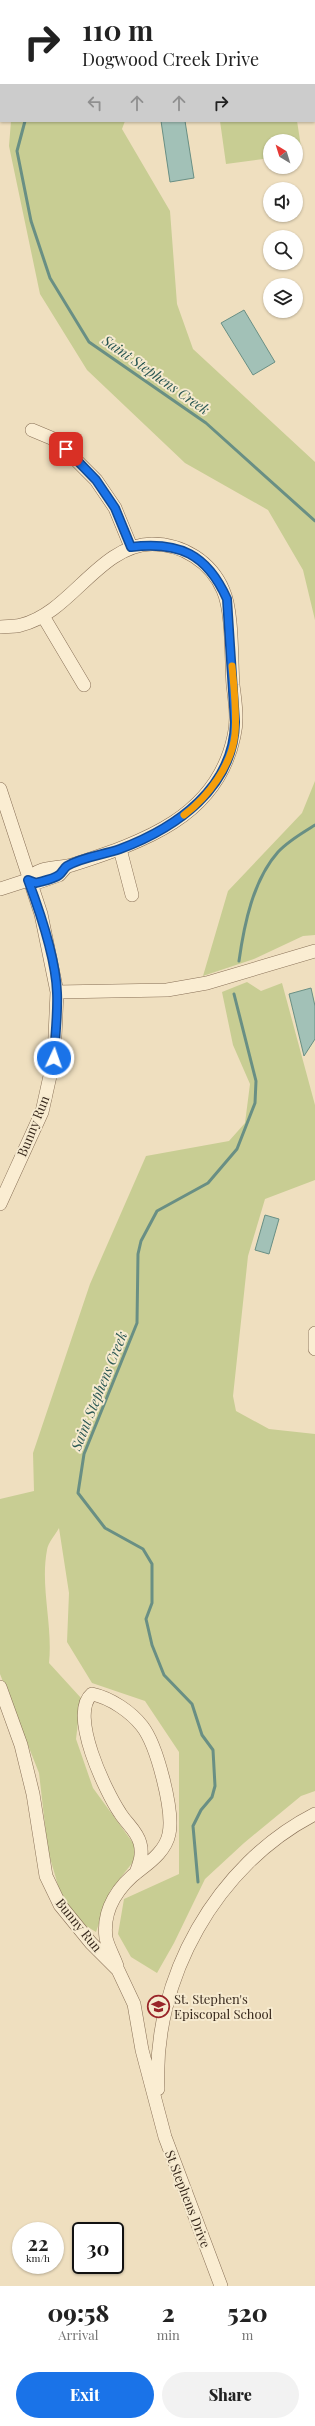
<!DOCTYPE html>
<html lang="en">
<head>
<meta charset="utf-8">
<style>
  :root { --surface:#fff; --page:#f2f2f2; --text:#222; --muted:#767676; --accent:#1a73e8 }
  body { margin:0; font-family:"Playfair Display",serif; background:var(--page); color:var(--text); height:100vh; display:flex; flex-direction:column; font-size:15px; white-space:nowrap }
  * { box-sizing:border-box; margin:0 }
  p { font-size:13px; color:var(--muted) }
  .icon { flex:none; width:22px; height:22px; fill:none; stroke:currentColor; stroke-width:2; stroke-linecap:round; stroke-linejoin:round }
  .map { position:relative; height:2286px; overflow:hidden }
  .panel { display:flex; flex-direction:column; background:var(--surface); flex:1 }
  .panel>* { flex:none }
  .hud { position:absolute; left:0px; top:0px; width:315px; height:122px; box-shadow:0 1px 3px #0004; background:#fff; color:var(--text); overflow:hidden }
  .needle { width:26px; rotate:322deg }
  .buttons { position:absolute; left:263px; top:134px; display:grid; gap:8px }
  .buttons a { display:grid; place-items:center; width:40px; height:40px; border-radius:50%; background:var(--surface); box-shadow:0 1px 3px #0004; font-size:20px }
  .speed { position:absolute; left:12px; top:2222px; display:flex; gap:8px; font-size:20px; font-weight:700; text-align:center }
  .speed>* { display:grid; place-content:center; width:52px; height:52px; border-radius:50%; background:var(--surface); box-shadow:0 1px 3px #0004; line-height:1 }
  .speed small { font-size:10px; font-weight:400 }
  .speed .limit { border:2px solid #111; border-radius:6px; background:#fff; color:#111 }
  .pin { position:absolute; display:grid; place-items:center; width:34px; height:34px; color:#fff; margin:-17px; border-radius:8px; box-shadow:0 2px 6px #0006 }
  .me { position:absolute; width:44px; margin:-22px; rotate:3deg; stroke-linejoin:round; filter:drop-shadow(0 0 3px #0008) }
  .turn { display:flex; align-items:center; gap:14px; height:84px; padding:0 16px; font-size:18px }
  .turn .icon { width:52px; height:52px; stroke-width:2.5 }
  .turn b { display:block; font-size:28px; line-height:34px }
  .lanes { display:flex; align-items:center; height:38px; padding:0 16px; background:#0003; justify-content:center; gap:20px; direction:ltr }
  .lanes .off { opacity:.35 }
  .eta { display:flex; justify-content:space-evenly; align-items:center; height:68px; text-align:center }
  .eta b { font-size:24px; font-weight:800; line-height:28px }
  .button { display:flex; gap:8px; margin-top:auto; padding:8px 16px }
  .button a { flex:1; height:46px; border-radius:24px; background:var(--accent); color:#fff; font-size:16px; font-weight:800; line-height:46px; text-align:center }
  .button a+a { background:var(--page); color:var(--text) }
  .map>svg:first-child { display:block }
  .green { fill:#c8cd93 }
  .water { fill:#a2c1b7; stroke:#698f84 }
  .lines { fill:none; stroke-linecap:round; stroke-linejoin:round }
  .stream { stroke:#698f84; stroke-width:3 }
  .minor-casing { stroke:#887057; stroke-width:14 }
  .minor { stroke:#faedd2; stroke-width:13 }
  .route-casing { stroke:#114b97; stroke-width:10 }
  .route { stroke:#1a73e8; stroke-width:7 }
  .slow { stroke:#f59e0b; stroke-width:7 }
  .labels { text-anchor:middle; stroke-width:4; stroke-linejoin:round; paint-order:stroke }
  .street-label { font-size:13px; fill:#37281c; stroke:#f6eacf }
  .poi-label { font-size:13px; fill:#37281c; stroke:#f6eacf; text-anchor:start }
  .water-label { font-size:14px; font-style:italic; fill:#2a5753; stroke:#f6eacf }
</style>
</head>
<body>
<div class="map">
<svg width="315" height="2286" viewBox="0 0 315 2286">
  <rect width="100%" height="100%" fill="#efdfbf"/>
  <path class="green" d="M19,0H182V1Z
    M11,121H125L122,129L170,211L177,304L193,349L315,462V620L303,570L268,510L185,463L87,370L40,294L9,146Z
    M220,121H297L302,153L296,154V141H270V158L226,164Z
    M315,781V935L303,936L254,959L203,976L228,891L302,813Z
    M247,982L261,991L282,983L315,1105V1180L265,1199L248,1256L233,1396L236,1411L269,1429L315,1434V1791L301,1796L244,1843L205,1879L174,1943L157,1973L131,1957L118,1934L124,1899L179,1874V1752L145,1701L92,1683L67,1642L69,1593L59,1528C55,1535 48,1543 47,1550C40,1587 53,1625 49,1663L81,1698L76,1739L93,1788L136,1847L133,1862L110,1891L96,1932L86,1926L62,1899L48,1851L39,1773L0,1674V1499L34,1491L33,1453L90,1284L146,1156L229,1141L245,1123L250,1084L233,1045L222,992Z"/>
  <path class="water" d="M161,121H185L194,178L170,182Z
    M244,310L275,362L253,375L221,323Z
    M311,988L315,1006V1039L304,1056L289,994Z
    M265,1215L279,1219L269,1254L255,1250Z"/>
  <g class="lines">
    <path class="stream" d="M64,1V0
      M25,121L17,151L31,221L50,278L89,342L206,423L315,521
      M239,961C244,925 253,880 278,852C288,841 302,833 315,825
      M198,1882L193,1826L201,1810L212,1797L215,1786L213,1750L202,1735L192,1704L164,1675L152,1645L146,1619L152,1603V1564L143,1549L105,1528L78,1493L84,1454L137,1323L138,1254L141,1241L157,1211L208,1183L237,1149L255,1103L256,1081L234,994"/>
    <defs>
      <path id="minor" d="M32,430L56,440L96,480L115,508L131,547
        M43,616L84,685
        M0,627C7,626 14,627 21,625C71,613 99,545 152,544C183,544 211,562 223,590C233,612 231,659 233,685C235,701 238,720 234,736C217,818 142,842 72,865C57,869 39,865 28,880
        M0,789L41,914L57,992L54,1058L42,1112L0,1204
        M120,849L132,895
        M28,880L36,883L59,875L67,866
        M0,889L28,880
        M57,992L167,990L207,983L315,951
        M315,1333V1349
        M0,1687L21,1745L33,1794L46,1876L60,1905L91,1943L118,1970L134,2004L142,2050L165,2137L221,2286
        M117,1966C114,1957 108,1947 106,1938C102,1909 119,1885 141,1869C153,1860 166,1849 169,1834C174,1811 157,1745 142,1726C131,1712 111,1698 92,1694C68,1714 106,1792 120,1813C126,1823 137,1831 140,1843C143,1854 140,1862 136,1873
        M158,2089C152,1979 217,1864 315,1814"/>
    </defs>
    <use href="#minor" class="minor-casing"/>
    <use href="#minor" class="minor"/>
  </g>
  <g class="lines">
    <defs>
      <path id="route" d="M54,1058C55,1036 58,1014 57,993C56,958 40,912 28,880L36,883C43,881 54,879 59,875C62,873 64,868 67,866C82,857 103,855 120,849C176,828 234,788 235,722L227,599C207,554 179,541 131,547L115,508L96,480L66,449"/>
    </defs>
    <use href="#route" class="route-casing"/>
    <use href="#route" class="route"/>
    <path class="slow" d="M184,815C208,797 232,765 235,734C237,712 234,689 232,666"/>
  </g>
  <defs>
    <symbol id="school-ring" viewBox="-11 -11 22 22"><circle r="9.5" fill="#f6eacf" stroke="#992529" stroke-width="1.5"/><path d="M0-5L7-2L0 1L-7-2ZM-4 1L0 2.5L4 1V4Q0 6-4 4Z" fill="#992529"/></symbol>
  </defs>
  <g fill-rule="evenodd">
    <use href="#school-ring" x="146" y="1994" width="25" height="25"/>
  </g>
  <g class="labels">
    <g class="street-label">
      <text transform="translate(33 1126) rotate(-68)" y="5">Bunny Run</text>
      <text transform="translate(79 1925) rotate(51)" y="5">Bunny Run</text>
      <text transform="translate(188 2199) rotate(69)" y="5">St Stephens Drive</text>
    </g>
    <g class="poi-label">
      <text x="174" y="2004">St. Stephen's<tspan x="174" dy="15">Episcopal School</tspan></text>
    </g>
    <g class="water-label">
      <text transform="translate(156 375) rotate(35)" y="5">Saint Stephens Creek</text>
      <text transform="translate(99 1391) rotate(-68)" y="5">Saint Stephens Creek</text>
    </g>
  </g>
</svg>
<div class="buttons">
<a><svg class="needle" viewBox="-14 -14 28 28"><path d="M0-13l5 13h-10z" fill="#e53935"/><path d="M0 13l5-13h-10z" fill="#767676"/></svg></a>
<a><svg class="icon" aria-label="sound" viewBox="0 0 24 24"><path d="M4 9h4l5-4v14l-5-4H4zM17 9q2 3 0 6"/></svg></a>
<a><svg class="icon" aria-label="search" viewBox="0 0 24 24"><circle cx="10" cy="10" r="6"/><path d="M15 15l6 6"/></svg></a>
<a><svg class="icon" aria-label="layers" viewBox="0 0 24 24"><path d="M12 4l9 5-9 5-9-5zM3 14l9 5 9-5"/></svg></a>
</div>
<div class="speed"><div>22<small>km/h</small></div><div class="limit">30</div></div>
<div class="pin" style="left:66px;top:449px;background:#d93025"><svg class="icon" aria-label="arrive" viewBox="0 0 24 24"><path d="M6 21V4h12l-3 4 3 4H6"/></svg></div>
<svg class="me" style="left:54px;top:1058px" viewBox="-20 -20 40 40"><circle r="17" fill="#1a73e8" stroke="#fff" stroke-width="3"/><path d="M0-11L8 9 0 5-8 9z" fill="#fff"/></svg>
<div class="hud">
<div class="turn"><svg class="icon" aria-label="right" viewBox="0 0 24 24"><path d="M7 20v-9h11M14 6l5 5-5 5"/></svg><div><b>110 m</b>Dogwood Creek Drive</div></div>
<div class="lanes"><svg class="icon off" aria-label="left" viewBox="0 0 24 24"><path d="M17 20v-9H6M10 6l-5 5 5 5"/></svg><svg class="icon off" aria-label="ahead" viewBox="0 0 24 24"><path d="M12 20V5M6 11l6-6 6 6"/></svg><svg class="icon off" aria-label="ahead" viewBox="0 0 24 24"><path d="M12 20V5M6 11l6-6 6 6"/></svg><svg class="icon" aria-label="right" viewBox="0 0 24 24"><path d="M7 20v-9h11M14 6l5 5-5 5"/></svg></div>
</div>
</div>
<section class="panel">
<div class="eta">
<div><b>09:58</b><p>Arrival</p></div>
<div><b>2</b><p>min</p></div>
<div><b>520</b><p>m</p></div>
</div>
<div class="button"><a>Exit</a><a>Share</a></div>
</section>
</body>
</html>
